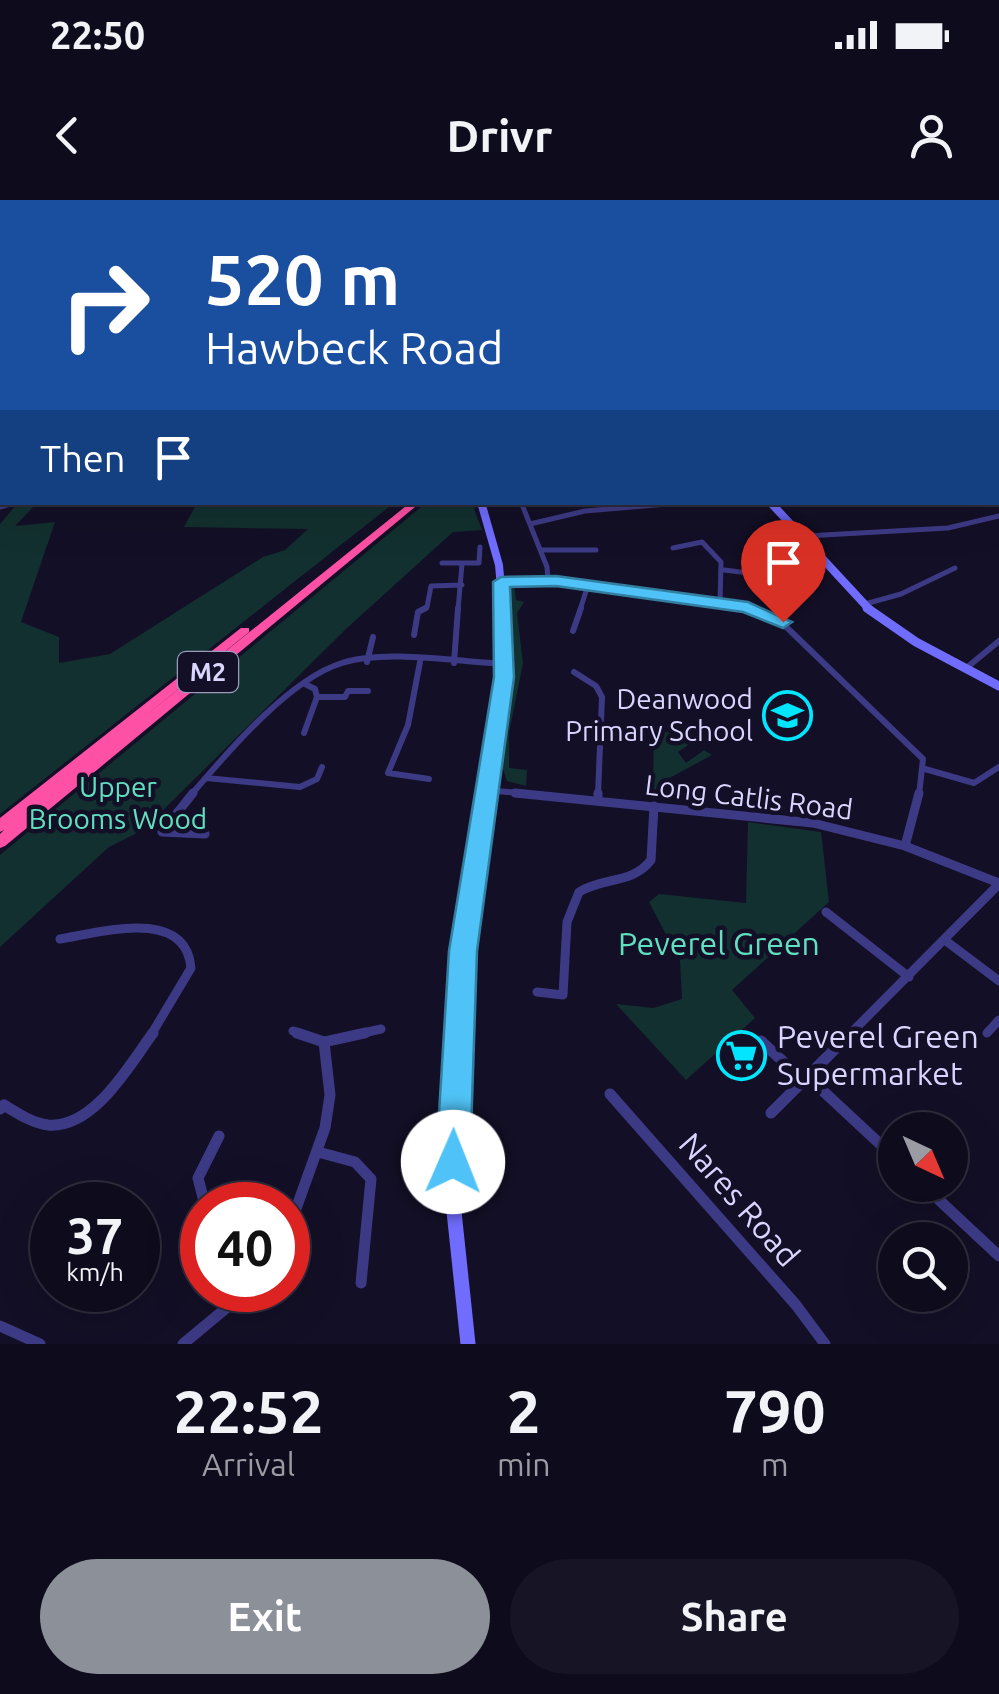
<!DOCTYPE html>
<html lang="en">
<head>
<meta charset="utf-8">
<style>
  :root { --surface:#0e0b1c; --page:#171425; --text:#f1f3f6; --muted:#9b9ba3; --line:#2e2b3b; --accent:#8c9099 }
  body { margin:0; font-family:Ubuntu,sans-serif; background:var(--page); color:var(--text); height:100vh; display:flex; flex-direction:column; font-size:38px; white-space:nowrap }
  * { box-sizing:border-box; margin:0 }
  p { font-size:32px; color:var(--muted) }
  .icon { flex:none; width:55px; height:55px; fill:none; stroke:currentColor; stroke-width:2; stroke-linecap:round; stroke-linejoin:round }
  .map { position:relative; height:1144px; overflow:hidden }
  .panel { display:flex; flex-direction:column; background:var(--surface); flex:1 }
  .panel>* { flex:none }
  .top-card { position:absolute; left:0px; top:0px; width:1000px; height:305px; box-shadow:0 10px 40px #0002,0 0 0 2px var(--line); background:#1a4fa0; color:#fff; overflow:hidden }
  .needle { width:65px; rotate:136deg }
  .fabs { position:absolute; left:878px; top:912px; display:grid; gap:20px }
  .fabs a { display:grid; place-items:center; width:90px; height:90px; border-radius:50%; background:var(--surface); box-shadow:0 10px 40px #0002,0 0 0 2px var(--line); font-size:50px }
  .speed { position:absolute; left:30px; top:982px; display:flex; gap:20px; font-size:50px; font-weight:700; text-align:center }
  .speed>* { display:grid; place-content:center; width:130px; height:130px; border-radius:50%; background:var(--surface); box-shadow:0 10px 40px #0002,0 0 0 2px var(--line); line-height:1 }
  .speed small { font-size:25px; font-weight:400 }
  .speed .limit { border:15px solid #d22; background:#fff; color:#111 }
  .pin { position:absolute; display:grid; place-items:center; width:85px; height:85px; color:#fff; margin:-102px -42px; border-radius:50% 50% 50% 0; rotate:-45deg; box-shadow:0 0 10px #0007 }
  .pin .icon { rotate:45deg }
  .me { position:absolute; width:110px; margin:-55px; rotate:1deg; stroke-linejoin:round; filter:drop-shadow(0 0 8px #0008) }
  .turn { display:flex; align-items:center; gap:35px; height:210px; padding:0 40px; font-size:45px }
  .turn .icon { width:130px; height:130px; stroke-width:2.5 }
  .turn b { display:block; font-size:70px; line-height:85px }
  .then { display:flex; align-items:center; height:95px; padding:0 40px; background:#0003; gap:20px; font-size:38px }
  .eta { display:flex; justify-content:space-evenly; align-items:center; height:170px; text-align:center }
  .eta b { font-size:60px; font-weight:600; line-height:70px }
  .action { display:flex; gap:20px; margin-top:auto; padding:20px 40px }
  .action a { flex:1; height:115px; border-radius:60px; background:var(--accent); color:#fff; font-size:40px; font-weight:600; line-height:115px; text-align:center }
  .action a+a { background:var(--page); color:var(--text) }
  .status { display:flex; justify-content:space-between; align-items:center; height:70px; padding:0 50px; background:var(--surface); direction:ltr }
  .status svg { height:28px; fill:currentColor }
  header { display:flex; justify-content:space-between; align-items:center; height:130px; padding:0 40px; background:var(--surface); font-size:45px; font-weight:600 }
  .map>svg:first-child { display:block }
  .green { fill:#12302f }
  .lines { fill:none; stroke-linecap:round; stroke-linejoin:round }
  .street-far3 { stroke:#3d3a85; stroke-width:5 }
  .street-far2 { stroke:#3d3a85; stroke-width:6 }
  .street-far1 { stroke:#3d3a85; stroke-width:9 }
  .street { stroke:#3d3a85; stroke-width:11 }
  .secondary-far3 { stroke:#706cfe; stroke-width:8 }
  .secondary-far2 { stroke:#706cfe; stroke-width:9 }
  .secondary-far1 { stroke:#706cfe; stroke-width:11 }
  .secondary { stroke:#706cfe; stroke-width:15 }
  .highway { fill:#fe50a4; fill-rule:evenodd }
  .route { fill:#4fc3f7; stroke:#337fa1; stroke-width:2.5 }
  .labels { text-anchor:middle; stroke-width:9; stroke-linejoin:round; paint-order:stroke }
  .shield { fill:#130f26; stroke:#9e9abe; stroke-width:2.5 }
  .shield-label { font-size:25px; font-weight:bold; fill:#dad5ff }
  .poi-label { font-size:28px; fill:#dad5ff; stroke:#130f26; text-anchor:end }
  .park-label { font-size:28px; fill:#60e0c0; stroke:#130f26 }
  .street-label { font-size:28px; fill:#dad5ff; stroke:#130f26 }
  .near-park-label { font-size:32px; fill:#60e0c0; stroke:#130f26 }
  .near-poi-label { font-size:32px; fill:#dad5ff; stroke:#130f26; text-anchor:start }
  .near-street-label { font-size:32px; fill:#dad5ff; stroke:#130f26 }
</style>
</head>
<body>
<div class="status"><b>22:50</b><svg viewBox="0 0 49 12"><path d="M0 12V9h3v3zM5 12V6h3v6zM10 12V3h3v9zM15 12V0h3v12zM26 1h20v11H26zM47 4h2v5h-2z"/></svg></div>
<header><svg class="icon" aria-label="back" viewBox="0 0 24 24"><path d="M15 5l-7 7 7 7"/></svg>Drivr<svg class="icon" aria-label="person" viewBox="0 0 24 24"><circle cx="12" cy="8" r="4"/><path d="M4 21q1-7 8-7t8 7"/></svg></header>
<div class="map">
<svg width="999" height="1144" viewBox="0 0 999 1144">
  <rect width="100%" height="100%" fill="#130f26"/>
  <path class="green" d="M37,303L15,326L55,322L21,422L59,437V463L110,454L263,357L285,350L308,329L184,327L197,303H394L0,614V324L17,304Z
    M426,303H478L474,309L482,330L453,332L347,428L143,630L109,647L0,747V655Z
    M514,384L516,400L524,402L517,413L523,463L509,533V568L527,570L526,586L507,581L502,566L515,463L510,387Z
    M654,530L672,533L691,543L678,552L686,563L704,550L712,555L664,581L659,595L653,594Z
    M748,622L821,632L829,702L732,790L755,818L686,880L616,804L653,808L682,799L680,761L649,702L659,694L746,703Z"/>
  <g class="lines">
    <path class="street-far3" d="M521,302L547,367L548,380
      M0,307L17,302
      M530,324L585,311L691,302
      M806,336L948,328L999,316
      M673,348L702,342L721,362L720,404
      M541,350H596
      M442,363H479L480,347
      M724,370L757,374
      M501,382L569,383L756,410
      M865,404L901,394L955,368
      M421,410L427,407L431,386L462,385
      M458,410L462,364
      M580,410L588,385"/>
    <path class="street-far2" d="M750,408L778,419L923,559L919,595
      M573,431L581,408
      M414,435L418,412L426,408
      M367,462L373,437
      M420,462L408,525L388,573L429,579
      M454,463L458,408
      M965,469L999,441
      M574,472L596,486L602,497L598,595
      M317,497H345L348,491H368
      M304,533L317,497L315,489L305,484
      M925,569L974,583L999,567
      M206,578L300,587L317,579L322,567
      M486,590L540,595
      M191,595C226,554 289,479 342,463C386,449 458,462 505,464"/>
    <path class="street-far1" d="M193,593L162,632L205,634
      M515,593L813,623L905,646L999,683
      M598,601V593
      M905,646L919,593
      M826,712L909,777
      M60,739C98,733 186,706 191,768L151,835
      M946,741L999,781
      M537,792L563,795L567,722L579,692C603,677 633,684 651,660L654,606
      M293,831L304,835
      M987,833L999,820
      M354,835L381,829
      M849,835L999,684"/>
    <path class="street" d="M297,833L324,842L365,833
      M761,841L804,881
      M808,877L895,958
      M610,894L796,1105L825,1144
      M0,909L4,905C17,913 32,923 48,925C94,929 130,864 153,833
      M771,913L851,833
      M318,952L355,962L371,979L361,1083
      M923,985L999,1056
      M205,1005L198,978L219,936
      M288,1031L325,928L330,895L324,842
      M0,1126L40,1144
      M183,1144L248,1090"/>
    <path class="secondary-far3" d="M481,302L499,365L503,410
      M770,302L870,410"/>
    <path class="secondary-far2" d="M867,408L916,442L999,486
      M486,595L506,452L502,408"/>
    <path class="secondary-far1" d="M458,835L460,782L486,593"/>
    <path class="secondary" d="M458,833L453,1002L468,1144"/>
    <path class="highway" d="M411,302H421L5,646L0,648V634L4,630L0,632V618L241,428H249V432L134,525Z"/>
  </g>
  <linearGradient id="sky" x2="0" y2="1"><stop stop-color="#0a0815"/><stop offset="0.49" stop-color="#333752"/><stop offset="1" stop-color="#333752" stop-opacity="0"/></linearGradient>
  <rect width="999" height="316" fill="url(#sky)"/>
  <path class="route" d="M556,376L748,402L792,422L783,428L743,412L556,386L510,387L514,477L477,751L470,962L465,974L453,979L441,974L436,962L449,751L494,477L493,382L501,377Z"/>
  <defs>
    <symbol id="school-ring" viewBox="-11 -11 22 22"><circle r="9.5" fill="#130f26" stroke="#02e5fe" stroke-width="1.5"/><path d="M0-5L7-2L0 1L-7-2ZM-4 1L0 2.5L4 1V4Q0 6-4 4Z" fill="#02e5fe"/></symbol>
    <symbol id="supermarket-ring" viewBox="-11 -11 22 22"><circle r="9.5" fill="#130f26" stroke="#02e5fe" stroke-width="1.5"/><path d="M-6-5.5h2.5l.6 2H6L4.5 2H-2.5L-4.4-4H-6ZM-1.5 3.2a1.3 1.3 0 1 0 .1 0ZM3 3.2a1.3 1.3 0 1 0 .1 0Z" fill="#02e5fe"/></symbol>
  </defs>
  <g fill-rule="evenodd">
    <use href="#school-ring" x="760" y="488" width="55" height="55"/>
    <use href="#supermarket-ring" x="714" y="828" width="55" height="55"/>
  </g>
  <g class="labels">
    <rect class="shield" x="178" y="452" width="60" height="40" rx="8"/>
    <g class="shield-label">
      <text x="208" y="481">M2</text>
    </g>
    <g class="poi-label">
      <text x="753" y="509">Deanwood<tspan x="753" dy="32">Primary School</tspan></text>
    </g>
    <g class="park-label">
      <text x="118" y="597">Upper<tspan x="118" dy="32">Brooms Wood</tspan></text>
    </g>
    <g class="street-label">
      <text transform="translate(749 597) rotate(7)" y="10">Long Catlis Road</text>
    </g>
    <g class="near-park-label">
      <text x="719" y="755">Peverel Green</text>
    </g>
    <g class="near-poi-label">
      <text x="777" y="848">Peverel Green<tspan x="777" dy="37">Supermarket</tspan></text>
    </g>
    <g class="near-street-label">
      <text transform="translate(739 1000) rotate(49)" y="11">Nares Road</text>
    </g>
  </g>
</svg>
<div class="fabs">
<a><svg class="needle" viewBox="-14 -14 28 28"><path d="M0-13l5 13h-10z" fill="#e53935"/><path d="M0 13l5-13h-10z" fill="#9b9ba3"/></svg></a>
<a><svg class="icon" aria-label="search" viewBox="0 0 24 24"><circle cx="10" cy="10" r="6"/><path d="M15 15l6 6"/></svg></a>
</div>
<div class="speed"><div>37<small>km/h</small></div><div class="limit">40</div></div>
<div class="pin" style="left:783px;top:422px;background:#d93025"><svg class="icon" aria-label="arrive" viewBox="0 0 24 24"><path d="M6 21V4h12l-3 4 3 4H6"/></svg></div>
<svg class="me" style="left:453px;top:962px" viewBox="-20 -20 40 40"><circle r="19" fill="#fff"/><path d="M0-13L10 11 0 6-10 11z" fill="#4fc3f7"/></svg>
<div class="top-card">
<div class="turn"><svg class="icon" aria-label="right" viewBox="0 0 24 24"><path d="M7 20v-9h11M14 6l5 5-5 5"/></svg><div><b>520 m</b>Hawbeck Road</div></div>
<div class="then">Then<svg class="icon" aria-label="arrive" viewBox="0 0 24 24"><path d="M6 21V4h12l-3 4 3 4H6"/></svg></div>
</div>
</div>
<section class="panel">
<div class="eta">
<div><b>22:52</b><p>Arrival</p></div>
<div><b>2</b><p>min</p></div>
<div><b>790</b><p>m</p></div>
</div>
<div class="action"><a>Exit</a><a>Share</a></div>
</section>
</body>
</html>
